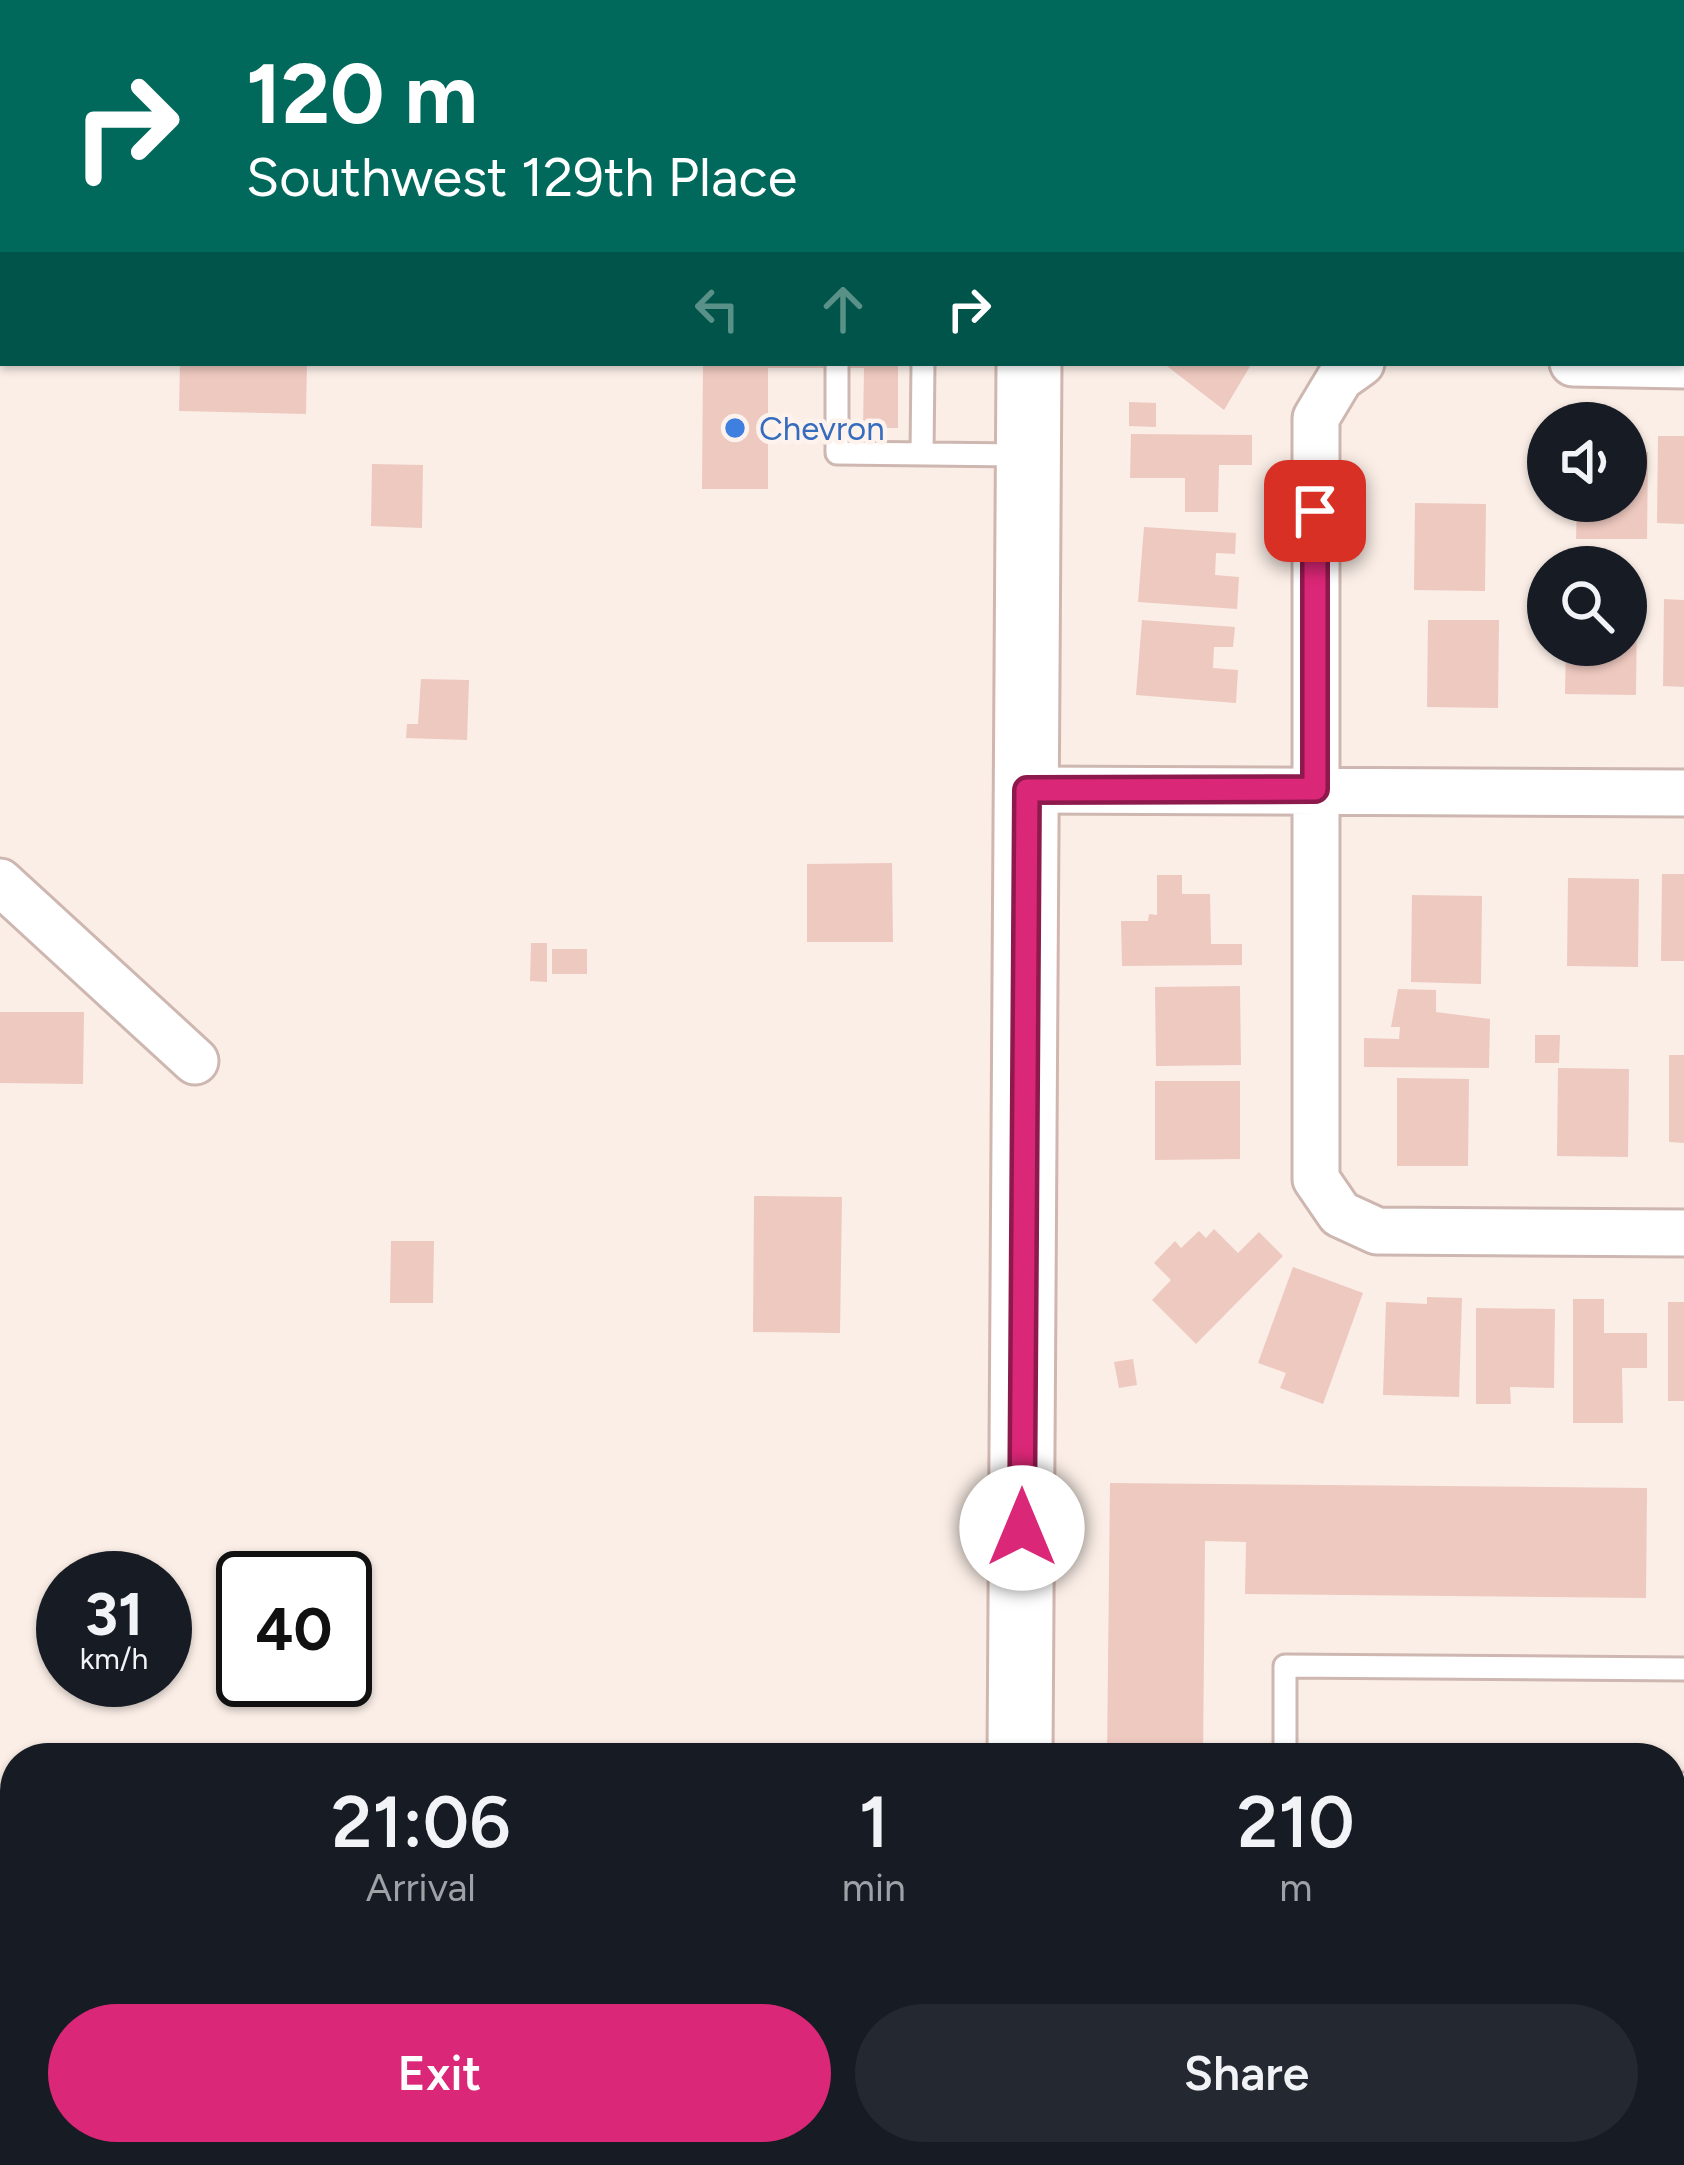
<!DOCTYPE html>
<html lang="en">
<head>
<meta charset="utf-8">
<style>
  :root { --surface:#171b24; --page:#242831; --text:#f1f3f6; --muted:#9ea1a6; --accent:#db2777 }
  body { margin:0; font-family:Figtree,sans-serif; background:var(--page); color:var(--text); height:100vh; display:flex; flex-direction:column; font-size:45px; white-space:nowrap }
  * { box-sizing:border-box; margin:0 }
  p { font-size:39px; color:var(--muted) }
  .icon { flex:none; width:66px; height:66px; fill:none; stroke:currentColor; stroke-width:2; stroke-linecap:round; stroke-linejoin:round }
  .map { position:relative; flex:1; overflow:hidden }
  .drawer { position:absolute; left:0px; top:1743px; width:1686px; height:423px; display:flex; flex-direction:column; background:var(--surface); border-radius:48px 48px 0 0; box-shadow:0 3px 9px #0004 }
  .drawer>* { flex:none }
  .top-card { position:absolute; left:0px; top:0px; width:1686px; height:366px; box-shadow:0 3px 9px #0004; background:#00695c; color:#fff; overflow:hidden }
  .tools { position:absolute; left:1527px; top:402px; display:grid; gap:24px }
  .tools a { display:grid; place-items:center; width:120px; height:120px; border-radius:50%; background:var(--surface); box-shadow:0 3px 9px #0004; font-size:60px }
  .speed { position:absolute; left:36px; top:1551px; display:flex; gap:24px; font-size:60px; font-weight:700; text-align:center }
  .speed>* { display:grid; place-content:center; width:156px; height:156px; border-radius:50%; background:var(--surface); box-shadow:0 3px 9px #0004; line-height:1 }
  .speed small { font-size:30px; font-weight:400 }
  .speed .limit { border:6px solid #111; border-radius:18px; background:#fff; color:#111 }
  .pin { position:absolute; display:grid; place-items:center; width:102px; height:102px; color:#fff; margin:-51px; border-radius:24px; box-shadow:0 6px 18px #0006 }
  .me { position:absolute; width:132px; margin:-66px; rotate:0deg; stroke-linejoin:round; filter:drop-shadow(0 0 9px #0008) }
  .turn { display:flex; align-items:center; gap:42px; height:252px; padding:0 48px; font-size:54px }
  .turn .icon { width:156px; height:156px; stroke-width:2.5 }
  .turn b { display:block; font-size:84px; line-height:102px }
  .lanes { display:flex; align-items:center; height:114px; padding:0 48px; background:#0003; justify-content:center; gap:60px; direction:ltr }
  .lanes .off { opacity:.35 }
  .eta { display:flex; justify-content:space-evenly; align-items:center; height:204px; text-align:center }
  .eta b { font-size:72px; font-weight:600; line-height:84px }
  .primary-button { display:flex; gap:24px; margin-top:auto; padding:24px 48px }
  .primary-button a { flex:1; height:138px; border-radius:72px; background:var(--accent); color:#fff; font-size:48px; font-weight:600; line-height:138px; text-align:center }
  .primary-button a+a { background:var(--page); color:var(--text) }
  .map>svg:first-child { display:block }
  .residential { fill:#f1dfd5 }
  .building { fill:#eec9c0 }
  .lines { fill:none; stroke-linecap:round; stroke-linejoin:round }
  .lane-casing { stroke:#cdb7b0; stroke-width:27 }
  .street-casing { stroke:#cdb7b0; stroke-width:51 }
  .secondary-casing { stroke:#d0b6ae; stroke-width:69 }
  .lane { stroke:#fff; stroke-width:21 }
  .street { stroke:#fff; stroke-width:45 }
  .secondary { stroke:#fff; stroke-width:63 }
  .route-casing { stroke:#8e194d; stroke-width:30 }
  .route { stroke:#db2777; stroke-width:21 }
  .shop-dot { fill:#3f7fe0; stroke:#fdf3ec; stroke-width:4.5 }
  .labels { text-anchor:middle; stroke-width:9; stroke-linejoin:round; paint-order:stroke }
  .shop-label { font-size:33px; fill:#366cbe; stroke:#fdf3ec; text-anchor:start }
</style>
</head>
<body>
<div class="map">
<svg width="1684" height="2165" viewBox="0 0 1684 2165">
  <rect width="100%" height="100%" fill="#faeee6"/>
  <path class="residential" d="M400,0H685L400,3Z"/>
  <path class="building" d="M180,363H307L306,414L179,411Z
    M703,363H898V428H863L864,368H768V489H702Z
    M1163,363H1252L1224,410Z
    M1129,402L1156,403V427L1129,426Z
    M1131,434L1252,435V465H1219L1218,512H1185V478H1130Z
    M1658,436H1684V524L1657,523Z
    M1626,452H1648L1647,539H1576L1577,501H1626Z
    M372,464L423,465L422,528L371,526Z
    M1415,503L1486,504L1485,591L1414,590Z
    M1144,527L1236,533L1235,554L1216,553L1215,575L1239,577L1237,609L1138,602Z
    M1664,599L1684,600V687L1663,686Z
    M1626,607H1637L1636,695L1565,694L1566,645H1626Z
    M1142,620L1235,627L1233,647H1214L1213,668L1238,670L1236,703L1136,695Z
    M1428,620H1499L1498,708L1427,707Z
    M421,679L469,680L467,740L406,738L407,724H418Z
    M892,863L893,942H807V864Z
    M1662,874H1684V961H1661Z
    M1157,875H1182V894H1210L1211,944H1242V965L1122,966L1121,921H1148L1149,914L1157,915Z
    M1568,878L1639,879L1638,967L1567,966Z
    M1412,895L1482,896L1481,984L1411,982Z
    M531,943H547V982L530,981Z
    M552,949H587V974H552Z
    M1240,986L1241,1065L1156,1066L1155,987Z
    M1398,989L1436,990V1012L1490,1019L1489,1068L1364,1067V1038L1399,1039L1400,1027H1391Z
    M0,1012H84L83,1084L0,1083Z
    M1535,1035H1560L1559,1063H1535Z
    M1669,1055H1684V1143L1669,1142Z
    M1558,1068L1629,1069L1628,1157L1557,1156Z
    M1397,1078L1469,1079L1468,1166H1397Z
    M1155,1081H1240V1159L1155,1160Z
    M754,1196L842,1197L840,1333L753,1332Z
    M1214,1229L1238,1253L1259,1232L1283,1256L1196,1344L1152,1300L1171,1280L1154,1263L1175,1241L1181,1248L1199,1231L1206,1238Z
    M391,1241H434L433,1303H390Z
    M1293,1267L1363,1293L1323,1404L1280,1388L1286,1373L1258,1363Z
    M1427,1297L1462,1298L1459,1397L1383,1395L1386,1302L1427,1304Z
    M1573,1299H1604V1333H1647V1368H1622L1623,1423H1573Z
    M1668,1302H1684V1401H1668Z
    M1476,1308L1555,1309L1554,1388L1510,1387L1511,1404H1476Z
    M1133,1359L1137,1385L1119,1388L1114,1362Z
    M1110,1483L1647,1488L1646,1598L1245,1594L1246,1542L1205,1541L1203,1758H1107Z
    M856,2151H930V2165H855Z"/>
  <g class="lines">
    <defs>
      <path id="lane" d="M334,3V0
        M464,3V0
        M837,363V453L1022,455
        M922,454L923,363
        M1285,1758V1666L1684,1669
        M1671,1784H1684
        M1671,2016L1684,2014
        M756,2151L757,2165
        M576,2165V2151
        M1231,2165V2151"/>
      <path id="street" d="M139,3V0
        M1361,363L1340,378L1316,418V1179L1340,1214L1377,1231L1684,1233
        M1573,363L1684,365
        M1027,790L1684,793
        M0,882L195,1061
        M1671,2111H1684"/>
      <path id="secondary" d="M1031,3V0
        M0,135H3
        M1020,1758L1029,363
        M1018,2165V2151"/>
    </defs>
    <use href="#lane" class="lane-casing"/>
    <use href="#street" class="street-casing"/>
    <use href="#secondary" class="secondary-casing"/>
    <use href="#lane" class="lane"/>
    <use href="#street" class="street"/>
    <use href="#secondary" class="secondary"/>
  </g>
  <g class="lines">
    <defs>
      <path id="route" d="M1022,1528L1027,790L1315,789V511"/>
    </defs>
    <use href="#route" class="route-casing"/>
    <use href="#route" class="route"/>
  </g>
  <circle class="shop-dot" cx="735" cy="428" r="12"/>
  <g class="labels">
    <g class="shop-label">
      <text x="759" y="440">Chevron</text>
    </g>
  </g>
</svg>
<div class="tools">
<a><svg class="icon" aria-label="sound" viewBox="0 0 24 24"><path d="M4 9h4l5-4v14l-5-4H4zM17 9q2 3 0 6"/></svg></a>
<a><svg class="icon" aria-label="search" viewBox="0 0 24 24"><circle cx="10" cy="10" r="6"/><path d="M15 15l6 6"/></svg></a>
</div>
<div class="speed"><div>31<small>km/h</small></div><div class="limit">40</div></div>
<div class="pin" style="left:1315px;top:511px;background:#d93025"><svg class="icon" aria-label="arrive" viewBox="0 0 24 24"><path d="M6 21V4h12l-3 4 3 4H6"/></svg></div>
<svg class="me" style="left:1022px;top:1528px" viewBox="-20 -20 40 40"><circle r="19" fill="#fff"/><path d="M0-13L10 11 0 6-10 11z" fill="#db2777"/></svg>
<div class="top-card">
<div class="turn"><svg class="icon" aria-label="right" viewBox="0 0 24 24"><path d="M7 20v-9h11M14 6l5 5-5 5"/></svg><div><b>120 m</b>Southwest 129th Place</div></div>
<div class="lanes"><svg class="icon off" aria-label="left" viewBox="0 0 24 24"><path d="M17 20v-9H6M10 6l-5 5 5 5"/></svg><svg class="icon off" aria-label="ahead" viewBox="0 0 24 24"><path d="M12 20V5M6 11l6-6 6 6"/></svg><svg class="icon" aria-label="right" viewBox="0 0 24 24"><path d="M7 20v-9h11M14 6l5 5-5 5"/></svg></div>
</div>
<section class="drawer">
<div class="eta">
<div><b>21:06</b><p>Arrival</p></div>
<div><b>1</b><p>min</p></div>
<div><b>210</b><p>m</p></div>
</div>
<div class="primary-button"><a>Exit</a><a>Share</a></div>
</section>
</div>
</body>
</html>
